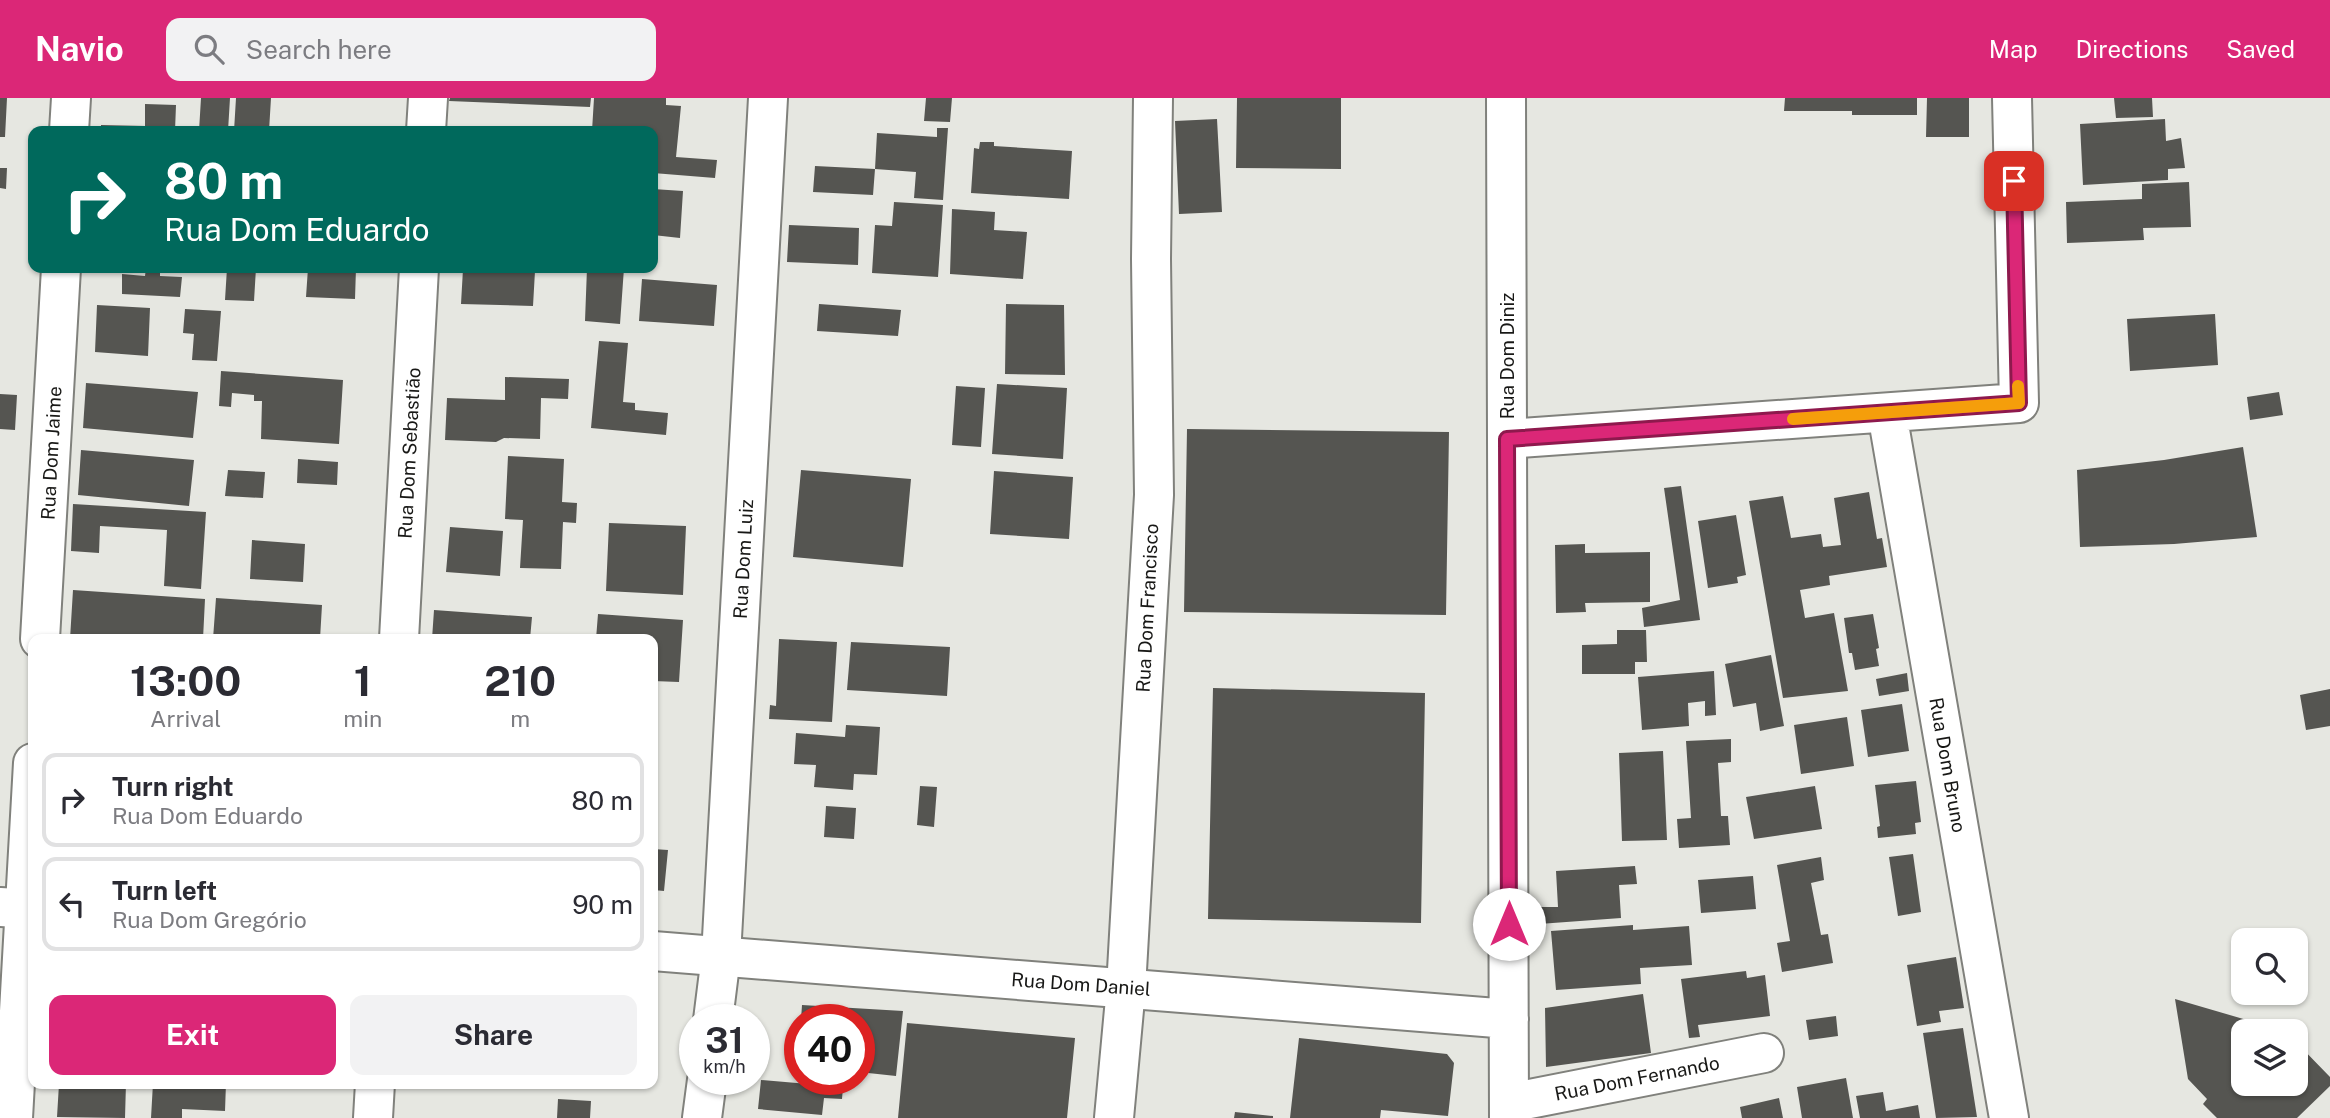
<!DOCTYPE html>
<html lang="en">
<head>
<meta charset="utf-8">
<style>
  :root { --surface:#fff; --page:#f2f2f3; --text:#2b2b33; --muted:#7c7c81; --line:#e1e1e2; --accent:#db2777 }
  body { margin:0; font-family:"Public Sans",sans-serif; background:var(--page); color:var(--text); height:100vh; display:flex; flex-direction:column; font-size:26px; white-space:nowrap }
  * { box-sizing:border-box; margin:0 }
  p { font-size:23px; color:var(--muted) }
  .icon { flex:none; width:38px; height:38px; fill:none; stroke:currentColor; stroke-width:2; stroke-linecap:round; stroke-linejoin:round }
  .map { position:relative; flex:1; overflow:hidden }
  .panel { position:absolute; left:28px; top:536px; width:630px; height:455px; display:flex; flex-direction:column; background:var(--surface); border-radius:14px; box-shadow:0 2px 5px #0004 }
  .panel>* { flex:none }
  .hud { position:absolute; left:28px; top:28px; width:630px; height:147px; border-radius:14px; box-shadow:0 2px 5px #0004; background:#00695c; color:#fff; overflow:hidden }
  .tools { position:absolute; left:2231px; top:830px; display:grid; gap:14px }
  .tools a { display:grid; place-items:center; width:77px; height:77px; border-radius:14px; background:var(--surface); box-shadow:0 2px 5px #0004; font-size:35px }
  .speed { position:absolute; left:679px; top:906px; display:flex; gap:14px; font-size:35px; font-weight:700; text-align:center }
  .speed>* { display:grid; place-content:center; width:91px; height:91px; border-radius:50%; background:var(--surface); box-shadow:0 2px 5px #0004; line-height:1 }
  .speed small { font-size:18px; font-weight:400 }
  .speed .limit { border:10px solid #d22; background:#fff; color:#111 }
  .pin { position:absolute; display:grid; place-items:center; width:60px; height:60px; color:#fff; margin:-30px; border-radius:14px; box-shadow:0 4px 10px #0006 }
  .me { position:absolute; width:77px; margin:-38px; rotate:0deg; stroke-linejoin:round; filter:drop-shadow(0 0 5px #0008) }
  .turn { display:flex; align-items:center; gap:24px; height:147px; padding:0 21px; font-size:32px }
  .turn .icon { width:91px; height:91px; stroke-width:2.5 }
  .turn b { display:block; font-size:49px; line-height:60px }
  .eta { display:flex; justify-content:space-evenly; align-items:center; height:119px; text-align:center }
  .eta b { font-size:42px; font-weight:700; line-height:49px }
  .action { display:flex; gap:14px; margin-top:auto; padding:14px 21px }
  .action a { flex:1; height:80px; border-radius:14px; background:var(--accent); color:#fff; font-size:28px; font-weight:700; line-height:80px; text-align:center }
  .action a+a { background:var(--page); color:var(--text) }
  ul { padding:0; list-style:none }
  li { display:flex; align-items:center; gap:21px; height:94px; margin:0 14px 10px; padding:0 7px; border:4px solid var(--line); border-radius:14px }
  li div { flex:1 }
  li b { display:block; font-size:26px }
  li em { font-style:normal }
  header { display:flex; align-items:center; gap:42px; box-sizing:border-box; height:98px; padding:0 35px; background:var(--accent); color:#fff }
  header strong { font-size:33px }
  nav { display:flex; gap:38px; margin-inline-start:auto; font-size:24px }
  .search { width:490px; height:63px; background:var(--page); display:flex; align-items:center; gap:18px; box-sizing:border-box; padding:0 24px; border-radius:14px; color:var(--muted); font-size:26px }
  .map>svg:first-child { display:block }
  .building { fill:#555551 }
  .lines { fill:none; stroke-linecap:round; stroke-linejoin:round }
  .minor-casing { stroke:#80817c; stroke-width:42 }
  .tertiary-casing { stroke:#80817c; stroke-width:42 }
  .minor { stroke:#fff; stroke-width:38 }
  .tertiary { stroke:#fff; stroke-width:38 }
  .route-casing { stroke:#8e194d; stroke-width:18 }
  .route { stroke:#db2777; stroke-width:12 }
  .slow { stroke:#f59e0b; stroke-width:12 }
  .labels { text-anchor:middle; stroke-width:7; stroke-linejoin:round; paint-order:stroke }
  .street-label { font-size:19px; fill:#181816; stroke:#fff }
</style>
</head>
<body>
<header>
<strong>Navio</strong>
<div class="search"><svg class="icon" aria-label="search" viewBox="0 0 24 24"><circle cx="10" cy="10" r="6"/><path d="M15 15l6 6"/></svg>Search here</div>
<nav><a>Map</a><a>Directions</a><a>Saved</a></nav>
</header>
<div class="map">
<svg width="2330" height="1020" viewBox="0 0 2330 1020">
  <rect width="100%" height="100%" fill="#e6e7e1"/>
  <path class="building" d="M0,0H7L5,39H0Z
    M201,0H230L228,33H199Z
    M236,0H271L269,33H234Z
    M450,0H591L590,9L449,3Z
    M594,0H666V7L681,8L676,59L717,62L715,80L653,75V33H592Z
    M926,0H952L950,24L924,23Z
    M1237,0H1341V71L1236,70Z
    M1785,0H1917V17H1852V13H1784Z
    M1927,0H1969V39H1926Z
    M2114,0H2152L2153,19L2116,20Z
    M145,6L176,7L175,33H101V27L145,28Z
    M1217,21L1222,114L1179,116L1175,23Z
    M2165,21L2166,43L2181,40L2185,70L2168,71V82L2083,87L2080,26Z
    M937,30H948L943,102L914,100L916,74L875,71L873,97L813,94L815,68L875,71L877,35L937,39Z
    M980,44H994V48L1072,53L1069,101L971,95L974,50L979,51Z
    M0,70H7L6,91L0,90Z
    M2189,84L2191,129L2143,130L2144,142L2067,145L2066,104L2142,101V86Z
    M653,91L683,93L680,140L653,137Z
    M894,104L943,107L938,179L872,175L875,127L892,128Z
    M952,111L995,114L994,132L1027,134L1023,181L950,176Z
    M789,127L859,130L858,167L787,164Z
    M146,170H160V178L182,179L180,199L122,196V176L145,178Z
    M227,170H256L254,203L225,202Z
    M308,170H356L355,201L306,199Z
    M587,170H624L620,226L585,223Z
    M463,171L535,173L533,208L461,206Z
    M642,181L717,187L714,228L639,223Z
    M819,206L901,212L898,238L817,233Z
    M1006,206L1064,207L1065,277L1005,276Z
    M97,207L150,210L148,258L95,254Z
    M185,211L221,213L217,263L192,262L194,236L183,235Z
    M2215,216L2218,267L2130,273L2127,221Z
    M599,243L628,245L623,304L635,305V312L668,315L666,337L591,330Z
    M221,273L343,282L339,346L261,341L262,303H254V297L232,295L231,309L219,308Z
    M505,279L569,281L568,301L541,300L540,341L504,340L496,344L445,342L447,300L505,302Z
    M86,285L198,294L193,340L83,330Z
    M997,286L1067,290L1063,361L992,356Z
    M956,288L985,290L981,349L952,347Z
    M2279,294L2283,317L2250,322L2247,299Z
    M0,296L17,297L15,332L0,331Z
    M1187,331L1449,334L1446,517L1184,514Z
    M2243,349L2257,439L2174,446L2080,449L2077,372L2164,362Z
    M81,352L194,362L189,408L78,397Z
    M508,358L564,361L562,404L577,405L576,425L563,424L561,471L520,470L523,422L505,421Z
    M298,361L338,364L337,387L297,385Z
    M228,372L265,374L263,400L225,398Z
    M801,372L911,381L903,469L793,459Z
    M994,373L1073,379L1069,441L990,436Z
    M1681,388L1700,522L1644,529L1642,510L1680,502L1664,390Z
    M1869,394L1877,441L1882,440L1887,469L1829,478L1830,487L1800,492L1805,520L1834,515L1848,593L1783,600L1749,403L1783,398L1791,440L1821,436L1823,449L1841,447L1834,400Z
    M73,406L206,414L201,491L164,488L167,432L100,428L99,455L71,453Z
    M1736,417L1746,477L1737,479L1738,485L1708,490L1698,423Z
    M609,425L686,428L683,497L606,493Z
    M450,429L503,433L500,478L446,474Z
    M252,442L305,446L303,484L250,481Z
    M1585,446V455L1650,454V504L1585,505L1586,514L1556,515L1555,447Z
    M73,492L205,501L203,541H70Z
    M216,500L322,507L320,541H213Z
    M434,512L532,519L530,541H432Z
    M598,516L683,522L679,584L653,583V541H596Z
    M1873,516L1879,550L1876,551L1879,568L1855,572L1852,555H1849L1844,520Z
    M1617,532H1646L1647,564H1635V576H1582V547L1617,546Z
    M779,541L837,544L832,624L769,621L770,607L776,608Z
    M851,544L950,549L947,598L847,592Z
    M1771,557L1784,628L1760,633L1756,605L1733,609L1725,566Z
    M1714,573L1716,617L1705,618V603L1688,605L1689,628L1642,632L1638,579Z
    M1907,575L1909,593L1879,598L1876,581Z
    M1213,590L1425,595L1421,825L1208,821Z
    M2330,591V628L2306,632L2300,597Z
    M1902,606L1909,653L1868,659L1861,612Z
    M1847,619L1854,668L1801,676L1794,627Z
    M846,627L880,629L877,677L854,676L853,692L814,689L816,667L794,666L796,635L845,639Z
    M1731,641V664L1718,665L1721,718H1728L1730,747L1679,750L1677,721L1691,720L1686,643Z
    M1663,653L1667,742L1622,743L1619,655Z
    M1916,683L1921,724L1915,725L1916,736L1878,740L1877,729L1880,728L1875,687Z
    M920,688L937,689L934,729L917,727Z
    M1815,688L1822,731L1754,741L1746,699Z
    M826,708L856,710L854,741L824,739Z
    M653,751L668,752L664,793L653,792Z
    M1913,756L1921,814L1898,818L1889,759Z
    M1821,759L1824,782L1811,785L1821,837L1828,836L1833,865L1782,874L1777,845L1790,843L1777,767Z
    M1635,768L1637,786L1619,787L1621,820L1539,826L1537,809H1558L1556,773Z
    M1753,778L1756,811L1701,815L1698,782Z
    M1633,827V832L1689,828L1692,867L1640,870L1641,886L1556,892L1551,833Z
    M1956,859L1964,910L1939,913L1941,924L1917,928L1907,867Z
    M1746,873L1747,880L1765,877L1770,918L1698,927L1700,939L1689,940L1681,881Z
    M1643,896L1651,955L1546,969L1545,910Z
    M2175,901L2281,932L2244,933V985H2296V944L2330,979V988L2297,1020H2217L2203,1006L2207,1001L2188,981Z
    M802,907L903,913L896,978L859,974V922H801Z
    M1836,918L1838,938L1809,942L1806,922Z
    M907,925L1075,940L1067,1020H898Z
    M1963,930L1977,1019L1936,1020L1923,935Z
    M1299,940L1447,956L1454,965L1448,1018L1381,1012L1380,1020H1290Z
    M1846,980L1853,1020H1802L1797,989Z
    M761,982L843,989L842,1001L824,1000L822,1017L758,1011Z
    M85,985H126L125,1020L57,1019L59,986Z
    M153,985H226L225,1013L182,1011V1020H151Z
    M1883,994L1886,1013L1918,1007L1920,1020H1860L1856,998Z
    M1779,1000L1783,1020H1742L1740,1009Z
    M558,1001L591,1003L590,1020H557Z
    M1235,1014L1273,1018V1020H1234Z"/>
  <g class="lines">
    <defs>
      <path id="minor" d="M69,33L71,0
        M426,33L428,0
        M1887,315L2009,1020
        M1507,341L2019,305L2012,0
        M40,541L61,170
        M399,541L419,170
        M713,922L721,858L768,0
        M1509,1005L1764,955
        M13,1020L33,665
        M373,1020L375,985
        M702,1020L707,982
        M1114,1020L1126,890L1154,397L1151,161L1153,0"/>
      <path id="tertiary" d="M1506,0L1509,1020
        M0,809L33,811
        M653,853L1509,921"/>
    </defs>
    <use href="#minor" class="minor-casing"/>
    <use href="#tertiary" class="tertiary-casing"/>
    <use href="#minor" class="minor"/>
    <use href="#tertiary" class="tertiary"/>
  </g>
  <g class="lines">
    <defs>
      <path id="route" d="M1509,826L1507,341L2019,305L2014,83"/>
    </defs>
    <use href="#route" class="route-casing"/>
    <use href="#route" class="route"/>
    <path class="slow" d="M1793,321L2019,305L2018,288"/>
  </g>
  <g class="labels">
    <g class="street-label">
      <text transform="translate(1507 258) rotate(-90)" y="7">Rua Dom Diniz</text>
      <text transform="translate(51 355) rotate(-87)" y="7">Rua Dom Jaime</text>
      <text transform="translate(409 355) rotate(-87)" y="7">Rua Dom Sebastião</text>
      <text transform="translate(743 461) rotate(-87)" y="7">Rua Dom Luiz</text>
      <text transform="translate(1147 510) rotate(-87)" y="7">Rua Dom Francisco</text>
      <text transform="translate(1948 667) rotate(80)" y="7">Rua Dom Bruno</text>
      <text transform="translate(1081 886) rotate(4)" y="7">Rua Dom Daniel</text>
      <text transform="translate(1637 980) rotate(-11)" y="7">Rua Dom Fernando</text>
    </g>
  </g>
</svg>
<div class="tools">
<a><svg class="icon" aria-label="search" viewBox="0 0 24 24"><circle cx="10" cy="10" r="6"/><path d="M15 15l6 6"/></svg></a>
<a><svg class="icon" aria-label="layers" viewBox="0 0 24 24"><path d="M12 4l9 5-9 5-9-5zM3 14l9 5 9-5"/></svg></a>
</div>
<div class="speed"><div>31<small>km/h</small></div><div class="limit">40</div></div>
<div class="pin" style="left:2014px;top:83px;background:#d93025"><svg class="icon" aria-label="arrive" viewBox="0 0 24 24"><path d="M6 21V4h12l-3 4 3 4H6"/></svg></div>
<svg class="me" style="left:1509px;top:826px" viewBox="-20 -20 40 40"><circle r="19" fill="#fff"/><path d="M0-13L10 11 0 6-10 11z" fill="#db2777"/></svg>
<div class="hud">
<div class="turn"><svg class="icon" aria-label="right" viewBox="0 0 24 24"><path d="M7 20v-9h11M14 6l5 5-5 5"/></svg><div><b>80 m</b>Rua Dom Eduardo</div></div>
</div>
<section class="panel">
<div class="eta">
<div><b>13:00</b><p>Arrival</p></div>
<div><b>1</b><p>min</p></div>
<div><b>210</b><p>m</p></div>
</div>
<ul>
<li><svg class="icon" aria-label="right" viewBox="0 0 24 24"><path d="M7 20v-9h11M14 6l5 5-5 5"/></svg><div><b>Turn right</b><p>Rua Dom Eduardo</p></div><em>80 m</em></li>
<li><svg class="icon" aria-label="left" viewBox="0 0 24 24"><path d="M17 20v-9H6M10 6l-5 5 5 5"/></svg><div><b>Turn left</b><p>Rua Dom Gregório</p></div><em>90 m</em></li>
</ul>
<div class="action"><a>Exit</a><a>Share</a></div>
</section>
</div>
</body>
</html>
